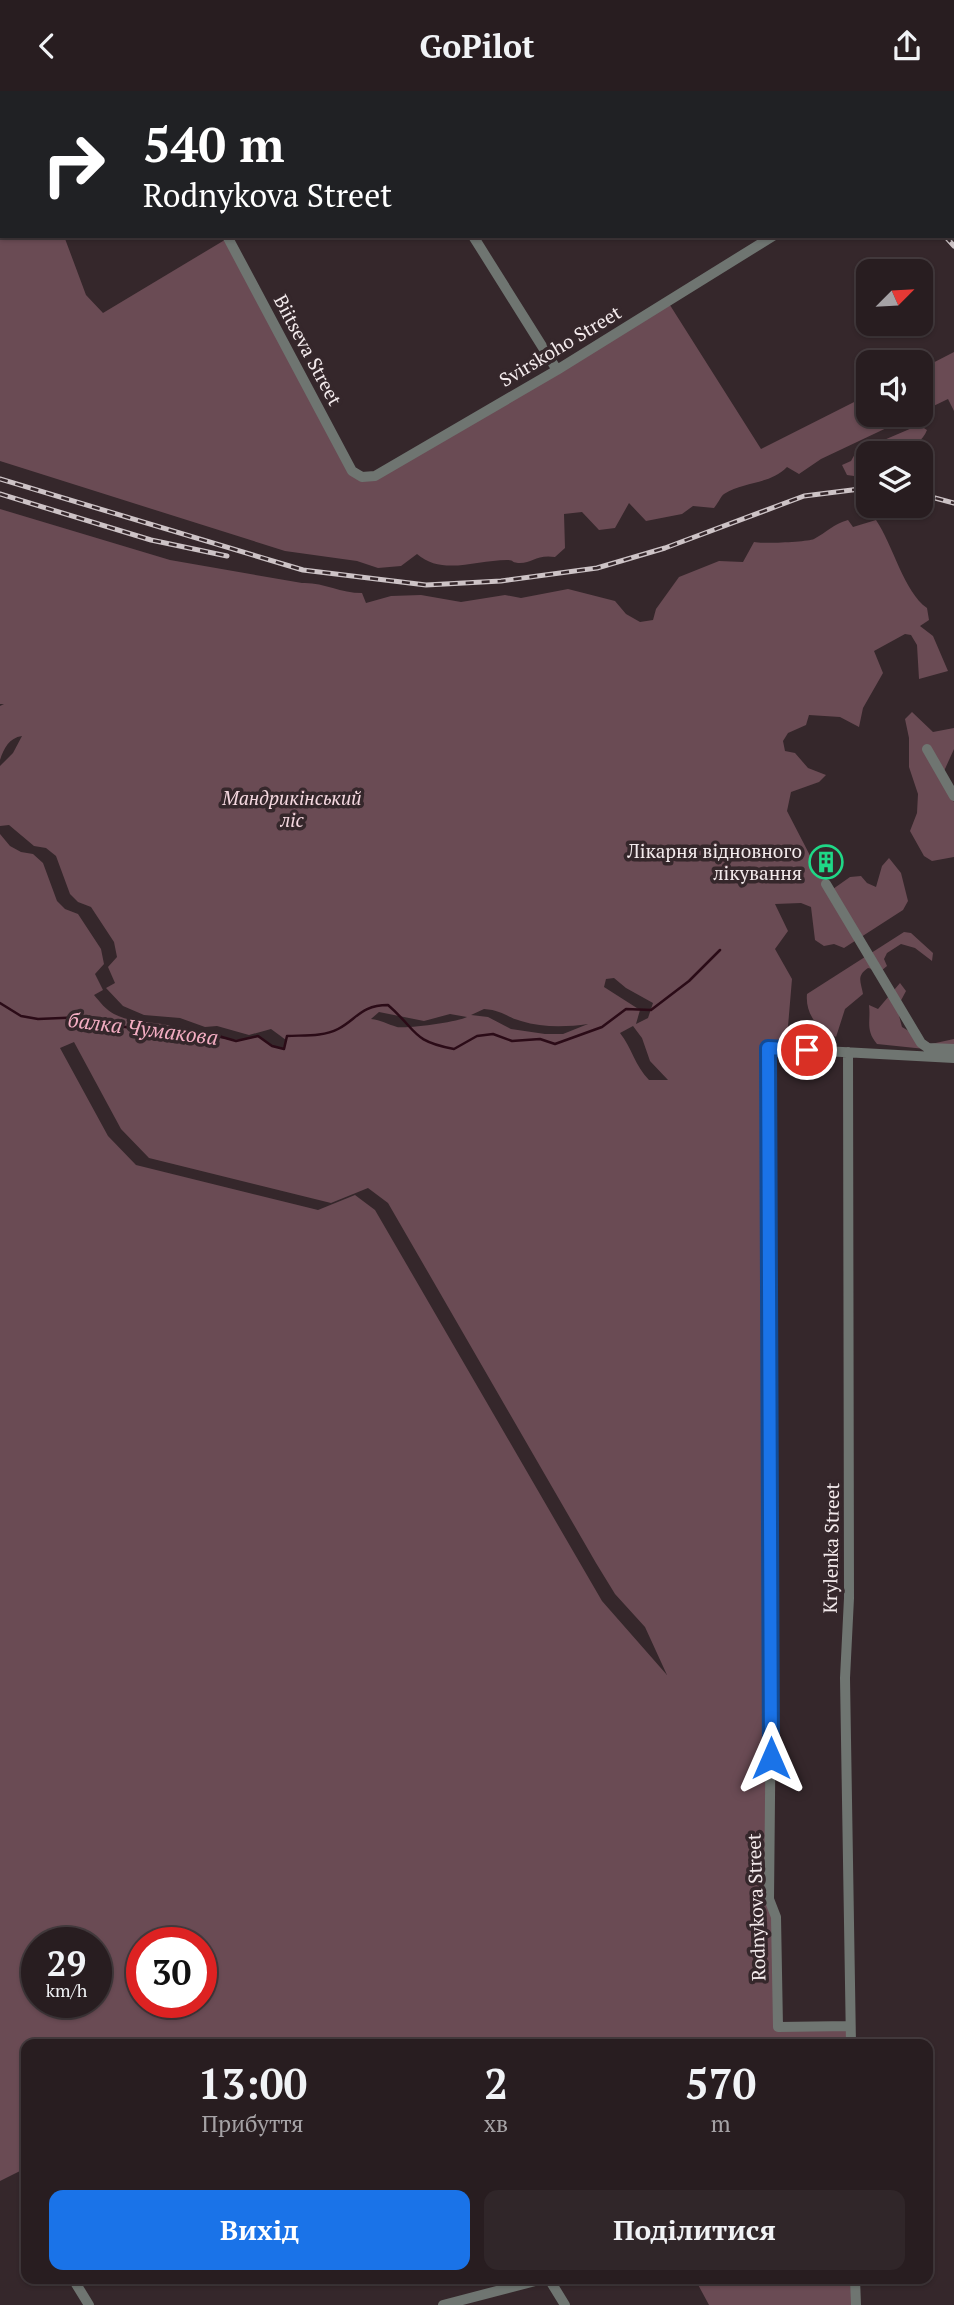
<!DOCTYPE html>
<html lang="uk">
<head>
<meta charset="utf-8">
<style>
  :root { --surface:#281d20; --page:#302629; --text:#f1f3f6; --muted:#a5a2a5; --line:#443b3e; --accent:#1a73e8 }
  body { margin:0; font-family:"PT Serif",serif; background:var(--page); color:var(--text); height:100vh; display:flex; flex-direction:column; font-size:26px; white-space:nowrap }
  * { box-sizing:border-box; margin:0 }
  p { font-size:23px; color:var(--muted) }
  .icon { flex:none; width:38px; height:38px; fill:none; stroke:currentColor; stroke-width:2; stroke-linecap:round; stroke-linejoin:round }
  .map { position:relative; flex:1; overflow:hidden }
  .sheet { position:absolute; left:21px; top:1948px; width:912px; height:245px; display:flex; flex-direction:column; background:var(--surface); border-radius:14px; box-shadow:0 2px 5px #0004,0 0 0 2px var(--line) }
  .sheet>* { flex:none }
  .top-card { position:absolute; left:0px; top:0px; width:956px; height:147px; box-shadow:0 2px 5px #0004,0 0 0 2px var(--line); background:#202124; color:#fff; overflow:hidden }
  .needle { width:46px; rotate:66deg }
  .controls { position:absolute; left:856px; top:168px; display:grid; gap:14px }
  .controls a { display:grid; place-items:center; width:77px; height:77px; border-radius:14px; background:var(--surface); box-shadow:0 2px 5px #0004,0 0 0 2px var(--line); font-size:35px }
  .speed { position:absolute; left:21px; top:1836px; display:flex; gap:14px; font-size:35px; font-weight:700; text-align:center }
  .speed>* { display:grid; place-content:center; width:91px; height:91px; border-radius:50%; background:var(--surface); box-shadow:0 2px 5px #0004,0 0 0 2px var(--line); line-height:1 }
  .speed small { font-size:18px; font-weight:400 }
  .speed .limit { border:10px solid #d22; background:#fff; color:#111 }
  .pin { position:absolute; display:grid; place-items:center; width:60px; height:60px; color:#fff; margin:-30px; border:4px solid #fff; border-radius:50%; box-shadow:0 2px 7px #0007 }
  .me { position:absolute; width:77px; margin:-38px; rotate:0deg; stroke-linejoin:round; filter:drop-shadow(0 0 5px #0008) }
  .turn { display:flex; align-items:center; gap:24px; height:147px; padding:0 28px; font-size:32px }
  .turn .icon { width:91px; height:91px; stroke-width:2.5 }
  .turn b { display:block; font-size:49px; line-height:60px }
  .eta { display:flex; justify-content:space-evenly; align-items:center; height:119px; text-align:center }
  .eta b { font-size:42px; font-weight:700; line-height:49px }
  .primary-button { display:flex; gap:14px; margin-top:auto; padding:14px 28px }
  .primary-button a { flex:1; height:80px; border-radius:14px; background:var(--accent); color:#fff; font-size:28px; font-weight:700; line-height:80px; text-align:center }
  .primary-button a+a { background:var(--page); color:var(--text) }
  header { display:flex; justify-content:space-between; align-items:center; height:91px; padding:0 28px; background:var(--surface); font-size:32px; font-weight:700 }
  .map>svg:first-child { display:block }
  .green { fill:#6a4b54; fill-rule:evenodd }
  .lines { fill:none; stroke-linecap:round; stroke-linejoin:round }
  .stream { stroke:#2b0b17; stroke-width:2.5 }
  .street { stroke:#6f7571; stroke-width:10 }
  .rail-casing { stroke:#cdc3c6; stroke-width:5 }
  .rail { stroke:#35272b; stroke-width:2.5; stroke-dasharray:8; stroke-linecap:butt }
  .route-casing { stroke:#114b97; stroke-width:18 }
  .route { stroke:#1a73e8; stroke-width:12 }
  .labels { text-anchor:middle; stroke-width:7; stroke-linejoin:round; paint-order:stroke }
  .street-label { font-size:19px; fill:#f3eaec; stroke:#35272b }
  .park-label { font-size:19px; font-style:italic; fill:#f6d9e1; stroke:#35272b }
  .poi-label { font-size:19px; fill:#f3eaec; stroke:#35272b; text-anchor:end }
  .water-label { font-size:21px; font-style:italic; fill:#f3adc2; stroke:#35272b }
</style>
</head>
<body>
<header><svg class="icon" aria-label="back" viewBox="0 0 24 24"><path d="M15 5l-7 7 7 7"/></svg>GoPilot<svg class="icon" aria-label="share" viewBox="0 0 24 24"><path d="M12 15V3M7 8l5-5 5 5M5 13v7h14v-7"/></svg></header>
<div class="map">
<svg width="954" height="2214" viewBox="0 0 954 2214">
  <rect width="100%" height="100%" fill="#35272b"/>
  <path class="green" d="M0,6L2,145H64L86,204L103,222L228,147L352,380L375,385L668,211L761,358L868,304V324H914L821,368L799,383L787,376C769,394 745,390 724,403C721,405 717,414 714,417L693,415L682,423L646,430L629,412L615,437L599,439L582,421L564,423L565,457L555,466C536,463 532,473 518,472C510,471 515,469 507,469C476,469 442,485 417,463L401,475L378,477L357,470L285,460L0,370Z
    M954,261V320L948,308L921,321V278Z
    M919,334L927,339C917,363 890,362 868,362V387L847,384L842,374L851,370L856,361Z
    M0,418L170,469L302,492C323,491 340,502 362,502L366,512L391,505L421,504L461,511L505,504L521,507L568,498L615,510L626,523L640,531L653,529L656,518L679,486L719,470L743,471L754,451C763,453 807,451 814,448C827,441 833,433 848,429L853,436L876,429C893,454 904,501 927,517L929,529L920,535L933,545L948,580L919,588L917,554L911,544L905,543L874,560L883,582L863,617L859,636L840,626L809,624L806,634L788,642L783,650L785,660L795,662L808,677L826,684L819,691L791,701L787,720L818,780L833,798L850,786L861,785L867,792L876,796L882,775L889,767L901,782L908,810L903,819L844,857L834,853L824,855L815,849L811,816L801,812L775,813L788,840L775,858L792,888L786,959L769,957V1808L776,1826L778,1936L850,1935V1953H26V2086L24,2078L0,2090V743L10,755L21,761L33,763L43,772L57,810L65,818L78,823L101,858L104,873L95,883L103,899L94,904C100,911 106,919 114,923C132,932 148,930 167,934C197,940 228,956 258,945L272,955L283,958L286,949L271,938L249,944L217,935L205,936L180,927L144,924L123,915L106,897L115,892L108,876L117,866L114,851L91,816L78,811L70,803L56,765L46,757L34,755L9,734L0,735V675L13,662L22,645C9,647 4,657 0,669V615L4,613H0ZM614,887L626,897L653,912L648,927L636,933L640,919L604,896L606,888ZM484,918C502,919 506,926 521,930C543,937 567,936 588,933L563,943H545L511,938L488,926L471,924ZM379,921L424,930L450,923L467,926C458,931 407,938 397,936C387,933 381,929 371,928ZM633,935L642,947L650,970L668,989H649C635,975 632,957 620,942ZM74,951L121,1038L149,1067L331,1112L368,1097L388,1112L596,1472L615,1503L645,1536L667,1584L602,1510L375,1119L355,1104L318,1119L136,1074L108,1045L60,957ZM37,1852H96V1911H37ZM142,1852H201V1911H142Z
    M912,621L933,641L954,637V658L940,689L954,711V766L932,770L924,765L910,740L917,722L918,703L909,676V647L905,628Z
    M904,841L911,842L933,862L932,870L915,857L901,853L887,862L884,868L887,875L881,880L868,877C856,885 861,891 863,903L845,918L836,946C818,939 805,923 807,903Z
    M900,892L906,900L897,917L902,936L931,953L954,948V961L877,953C865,939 871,930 869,914L878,918Z
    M695,2188H855L856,2214H709Z"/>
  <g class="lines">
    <path class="stream" d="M0,912L21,925L38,928L85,926L104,933L168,942L204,941L236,950L258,945L272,955L284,958L287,945C303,944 323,946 338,938C357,928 361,914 388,914C418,940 411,950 454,958L477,945L493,943L512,950L540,948L555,953L602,936L626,918L651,919L689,890L720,859"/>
    <path class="street" d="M144,0L145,2
      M389,0L391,2
      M924,2V0
      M227,145L352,380L362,386L375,385L557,279L773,145
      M473,145L557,279
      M927,658L954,705
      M826,793L921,952L928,957L954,958
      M848,961L849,1507L845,1587L851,1953
      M850,1935L778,1936L776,1826L769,1808L772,1506L768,957L954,967
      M73,2188L89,2214
      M549,2188L565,2214
      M855,2188L856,2214
      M443,2214L543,2188"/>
    <defs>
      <path id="rail" d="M749,0L752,2
        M809,0L811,2
        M822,0L824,2
        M945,145L954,155
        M0,388L303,479L426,494L501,490L597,477L665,457L804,405L868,397
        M0,403L151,449L227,465
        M920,403L954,412"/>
    </defs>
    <use href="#rail" class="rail-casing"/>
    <use href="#rail" class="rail"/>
  </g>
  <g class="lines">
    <defs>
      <path id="route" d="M771,1667L768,957L807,959"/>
    </defs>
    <use href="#route" class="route-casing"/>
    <use href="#route" class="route"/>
  </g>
  <defs>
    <symbol id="building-ring" viewBox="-11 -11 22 22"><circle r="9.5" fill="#35272b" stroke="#1fd887" stroke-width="1.5"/><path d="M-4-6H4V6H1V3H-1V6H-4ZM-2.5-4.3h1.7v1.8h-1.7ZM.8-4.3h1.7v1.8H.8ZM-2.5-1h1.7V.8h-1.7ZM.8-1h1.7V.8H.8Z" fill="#1fd887"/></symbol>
  </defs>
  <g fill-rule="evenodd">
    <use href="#building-ring" x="807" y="752" width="38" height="38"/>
  </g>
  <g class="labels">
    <g class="street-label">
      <text transform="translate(560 255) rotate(-31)" y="7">Svirskoho Street</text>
      <text transform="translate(308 259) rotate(62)" y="7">Biitseva Street</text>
      <text transform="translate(831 1457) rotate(-89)" y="7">Krylenka Street</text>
      <text transform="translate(756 1816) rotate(-92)" y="7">Rodnykova Street</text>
    </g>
    <g class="park-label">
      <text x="292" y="714">Мандрикінський<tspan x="292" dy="22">ліс</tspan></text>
    </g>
    <g class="poi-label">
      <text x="802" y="767">Лікарня відновного<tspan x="802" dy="22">лікування</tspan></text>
    </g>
    <g class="water-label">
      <text transform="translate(143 938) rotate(7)" y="7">балка Чумакова</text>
    </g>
  </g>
</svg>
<div class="controls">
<a><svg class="needle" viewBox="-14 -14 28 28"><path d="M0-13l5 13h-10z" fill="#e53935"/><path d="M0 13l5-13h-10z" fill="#a5a2a5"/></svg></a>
<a><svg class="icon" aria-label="sound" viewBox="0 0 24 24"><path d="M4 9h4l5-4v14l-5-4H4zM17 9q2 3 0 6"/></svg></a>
<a><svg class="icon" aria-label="layers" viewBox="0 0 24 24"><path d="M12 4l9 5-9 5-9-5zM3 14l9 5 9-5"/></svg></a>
</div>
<div class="speed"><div>29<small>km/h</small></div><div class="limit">30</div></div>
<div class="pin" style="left:807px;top:959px;background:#d93025"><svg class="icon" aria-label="arrive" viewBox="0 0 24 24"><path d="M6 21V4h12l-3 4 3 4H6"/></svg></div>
<svg class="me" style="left:771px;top:1667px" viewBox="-20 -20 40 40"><path d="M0-17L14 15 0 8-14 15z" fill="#1a73e8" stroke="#fff" stroke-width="4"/></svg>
<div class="top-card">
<div class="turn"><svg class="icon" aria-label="right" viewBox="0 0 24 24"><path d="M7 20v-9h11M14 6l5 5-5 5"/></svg><div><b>540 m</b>Rodnykova Street</div></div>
</div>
<section class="sheet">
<div class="eta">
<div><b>13:00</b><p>Прибуття</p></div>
<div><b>2</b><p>хв</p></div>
<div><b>570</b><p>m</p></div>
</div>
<div class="primary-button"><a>Вихід</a><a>Поділитися</a></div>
</section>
</div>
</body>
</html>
